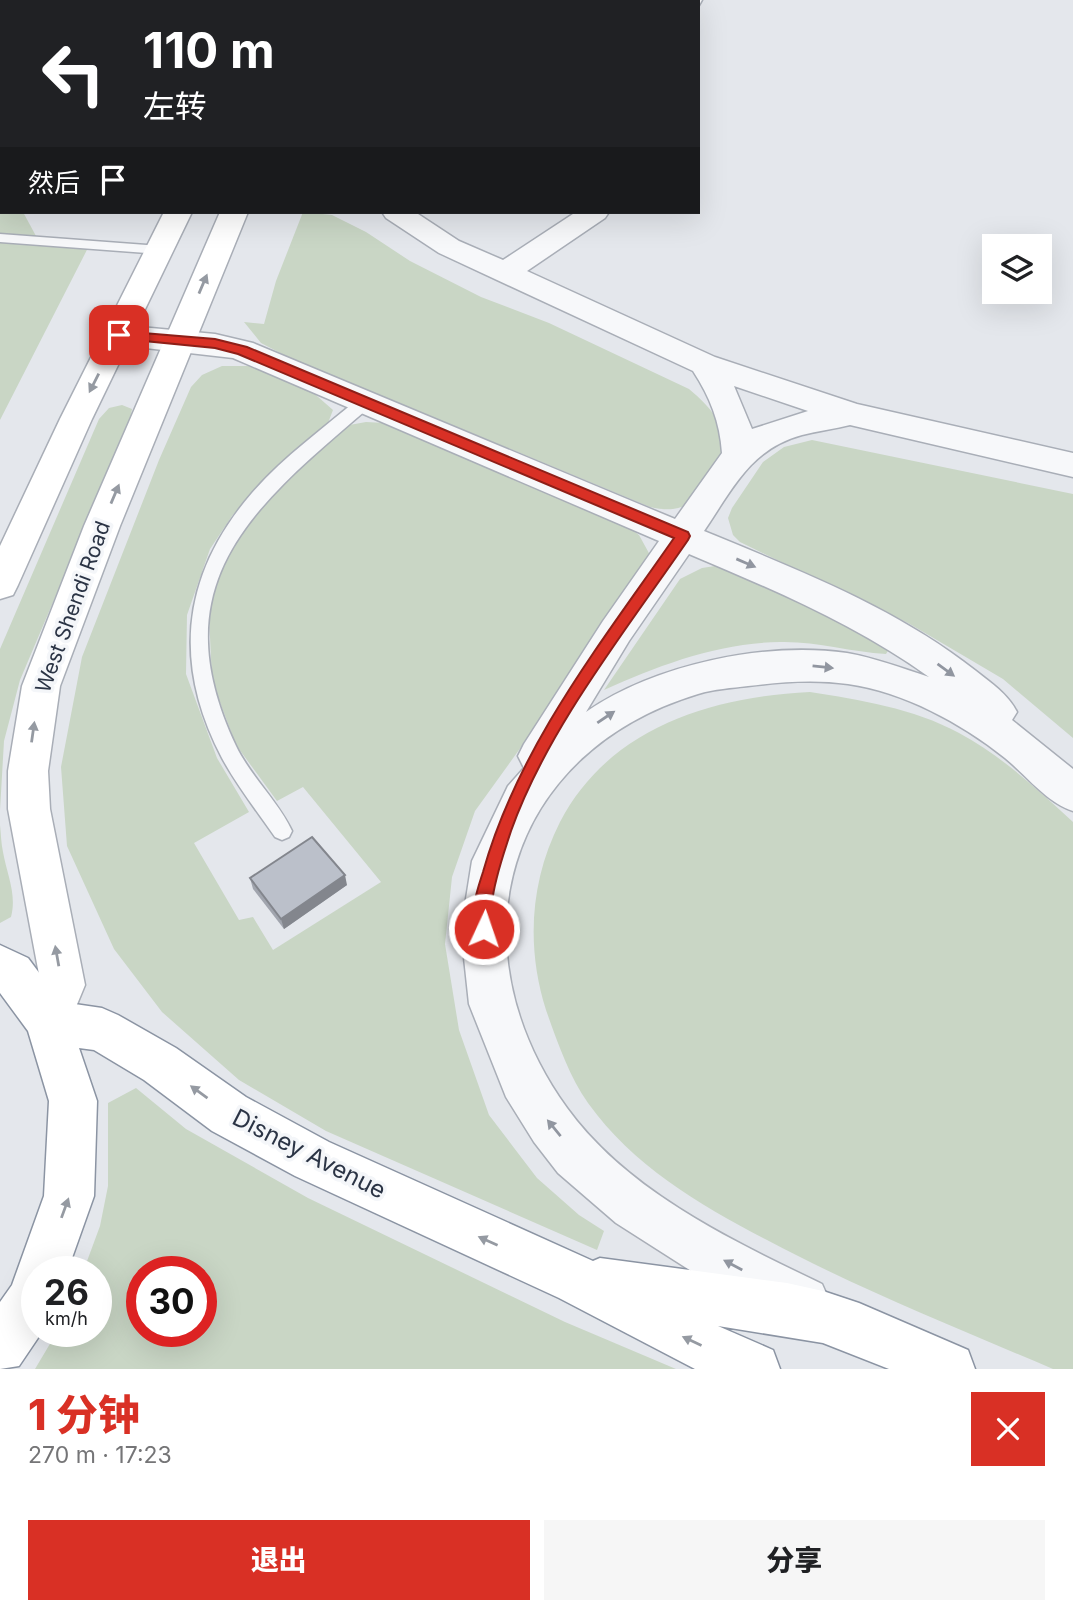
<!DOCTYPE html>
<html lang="zh">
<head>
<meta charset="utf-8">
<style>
  :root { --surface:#fff; --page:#f6f6f6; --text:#202124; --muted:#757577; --accent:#d93025 }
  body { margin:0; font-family:Inter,"Noto Sans SC",sans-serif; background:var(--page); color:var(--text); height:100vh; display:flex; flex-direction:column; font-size:26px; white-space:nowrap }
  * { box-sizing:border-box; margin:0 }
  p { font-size:23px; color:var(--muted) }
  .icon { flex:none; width:38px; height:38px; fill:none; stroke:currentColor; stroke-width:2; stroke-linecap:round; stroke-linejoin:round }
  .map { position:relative; height:1369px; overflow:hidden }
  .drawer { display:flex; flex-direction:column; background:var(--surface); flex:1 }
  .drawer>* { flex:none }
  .guide { position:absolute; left:0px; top:0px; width:700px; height:214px; box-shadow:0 7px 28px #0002; background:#202124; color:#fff; overflow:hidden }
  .fabs { position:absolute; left:982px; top:234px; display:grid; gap:14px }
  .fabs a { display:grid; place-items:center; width:70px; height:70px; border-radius:0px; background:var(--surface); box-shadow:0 7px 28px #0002; font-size:35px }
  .speed { position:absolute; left:21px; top:1256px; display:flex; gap:14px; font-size:35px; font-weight:700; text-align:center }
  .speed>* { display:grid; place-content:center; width:91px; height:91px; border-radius:50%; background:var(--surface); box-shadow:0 7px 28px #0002; line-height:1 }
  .speed small { font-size:18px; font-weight:400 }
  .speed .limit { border:10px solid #d22; background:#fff; color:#111 }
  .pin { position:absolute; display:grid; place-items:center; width:60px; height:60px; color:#fff; margin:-30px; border-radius:14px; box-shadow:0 4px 10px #0006 }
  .me { position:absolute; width:77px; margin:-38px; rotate:3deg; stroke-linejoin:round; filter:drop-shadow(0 0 5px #0008) }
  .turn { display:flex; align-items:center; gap:24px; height:147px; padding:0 28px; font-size:32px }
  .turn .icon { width:91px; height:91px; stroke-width:2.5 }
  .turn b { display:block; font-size:49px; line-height:60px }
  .then { display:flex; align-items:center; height:66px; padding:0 28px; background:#0003; gap:14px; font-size:26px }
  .round { display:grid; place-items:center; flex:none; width:74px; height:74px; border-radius:0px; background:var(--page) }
  .summary { display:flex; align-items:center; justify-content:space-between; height:119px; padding:0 28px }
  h1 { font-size:42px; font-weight:800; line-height:52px; color:var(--accent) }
  .cta { display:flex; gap:14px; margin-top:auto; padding:14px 28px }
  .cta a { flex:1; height:80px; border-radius:0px; background:var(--accent); color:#fff; font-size:28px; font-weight:800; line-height:80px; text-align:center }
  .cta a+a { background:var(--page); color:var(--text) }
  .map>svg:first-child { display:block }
  .green { fill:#c9d6c5; fill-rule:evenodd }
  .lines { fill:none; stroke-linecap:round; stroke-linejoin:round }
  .lane-casing { stroke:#a9aeb7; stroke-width:3 }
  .street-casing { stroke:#a9aeb7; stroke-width:3 }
  .secondary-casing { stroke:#a9aeb7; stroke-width:3 }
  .highway-casing { stroke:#8b94a3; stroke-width:3 }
  .lane { fill:#f7f8fa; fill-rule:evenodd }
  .street { fill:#f7f8fa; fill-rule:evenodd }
  .secondary { fill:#fff; fill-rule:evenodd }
  .highway { fill:#fff; fill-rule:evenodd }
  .wall { fill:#a1a5ae }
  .shaded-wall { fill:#83868d }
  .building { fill:#bbc0ca; stroke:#83868d; stroke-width:2 }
  .oneway { fill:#959aa2 }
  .oneway2 { fill:#9196a0 }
  .route { fill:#d93025; stroke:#8d1f18; stroke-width:2 }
  .labels { text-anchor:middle; stroke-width:7; stroke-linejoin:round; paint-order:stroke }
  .street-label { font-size:21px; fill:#2b3445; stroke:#f4f6f9 }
  .near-street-label { font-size:24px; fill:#2b3445; stroke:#f4f6f9 }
</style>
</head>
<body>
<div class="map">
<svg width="1073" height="1369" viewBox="0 0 1073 1369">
  <rect width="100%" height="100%" fill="#e4e7ec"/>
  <path class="green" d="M0,159L2,212H23L36,236L92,240L0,420Z
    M303,212L332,215L366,232L410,261L481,297L549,323L689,389C711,407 725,425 730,453C705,486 697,518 650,507L286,356L261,343L244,322L264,324L276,281Z
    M222,366H254L309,389L333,410L328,423L280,464L232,516L210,549L187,615L186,674L217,758L249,812L194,843L239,920L253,917L273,950L381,882L303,787L277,801L236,745L212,681L209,615L219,575L239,533L270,493L344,426L366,422L385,423L626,525L639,535L650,555L578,668L475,811L452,877L445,944L459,1030L489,1115L537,1178L579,1215L604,1231L597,1250L326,1131L239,1080L162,1012L114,949L67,846L61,767L82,657L159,460L191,387L202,375Z
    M122,405L132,409L130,421L20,680L4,741L0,810V649L99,419L109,408Z
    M812,440L1073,494V738L1003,679L908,623L775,559L740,542L733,535L728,518L732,508L763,462L784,447Z
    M715,566L728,568L865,628L889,649L886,654C851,652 815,641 780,642C717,643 660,665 604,690L680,579L702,568Z
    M810,692C860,700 913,708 959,733C1002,756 1038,790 1073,822V1369H1053C957,1328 859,1289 767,1240C700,1205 633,1166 588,1103C569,1076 557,1041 546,1010C526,947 530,881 560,822C609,728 710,697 810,692Z
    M0,825C1,834 1,843 3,852C7,875 17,894 11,917L0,923Z
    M136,1088L186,1129L308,1198L565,1322L676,1369H35L57,1332H96V1272H83L100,1226L108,1186V1103ZM142,1272H201V1332H142Z"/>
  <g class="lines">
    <defs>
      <path id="lane" d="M0,234L160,246L167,250L160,254L0,242Z
        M365,396L371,398L373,402L371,406C255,505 158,581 236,746C251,777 278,801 292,831L289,837L282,840L275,837C257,811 237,786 222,758C172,663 182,574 252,493C283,457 323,429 359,398Z"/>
      <path id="street" d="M678,0H702L698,7V2Z
        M382,212H415L459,241L503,260L576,212H609L605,218L527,271L715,357L857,404L1073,453V477L850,425C834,429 818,431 802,435C750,449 732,490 704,531C798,570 895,607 976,671C991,683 1008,694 1017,712L1012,720L1073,769V811C1046,802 1027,776 1005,758C961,723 904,692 848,684C814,679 781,682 748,686C732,688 714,689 698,694C504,753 451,947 567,1108C628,1192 731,1240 822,1284L830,1302L822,1320L804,1328L699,1276L616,1223L558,1173L534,1142L506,1097L469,1004L461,930L472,861L508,786L524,768L518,756L524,744L603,621L659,541L233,358L119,345L108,342L103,335L108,328L119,325L215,334L253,343L675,519L722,453C720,422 710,397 693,371L439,253L386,218ZM734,386L808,411L752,429ZM689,554C772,589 855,624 929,677C902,668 875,658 847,653C764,641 654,665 586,712L629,641Z"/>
      <path id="secondary" d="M258,0H282L257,2Z
        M309,0H333L308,2Z
        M164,212H192L92,419L18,585L13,595L0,599V546L60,419Z
        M220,212H248L120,526L60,686L48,771L50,809L85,985L64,1036L48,1043L32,1036L25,1021L41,985L8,809V771L22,686L84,526Z"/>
      <path id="highway" d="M0,945L28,958L61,1002L102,1008L118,1015L176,1048L246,1097L329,1142L593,1261L600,1258L787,1283L823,1291L859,1303L968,1350L975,1369H889L823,1343L718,1326L773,1350L780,1369H695L559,1298L295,1176L212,1131L144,1080L94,1050L79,1048L97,1101L94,1196L67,1272H37V1332H42L19,1366L0,1369V1302L12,1285L44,1196L49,1101L28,1031L0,993Z"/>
    </defs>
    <use href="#lane" class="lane-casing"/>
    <use href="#street" class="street-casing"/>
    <use href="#secondary" class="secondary-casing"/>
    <use href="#highway" class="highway-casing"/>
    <use href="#lane" class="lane"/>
    <use href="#street" class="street"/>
    <use href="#secondary" class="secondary"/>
    <use href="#highway" class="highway"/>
  </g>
  <path class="wall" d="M250,878L347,885L284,929L253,889Z"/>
  <path class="shaded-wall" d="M0,194H2V212H8L0,214Z
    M345,875L347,885L284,929L281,919Z"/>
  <path class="building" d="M0,172L2,176V194H0Z
    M312,837L345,875L281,919L250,878Z"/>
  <defs><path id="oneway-solid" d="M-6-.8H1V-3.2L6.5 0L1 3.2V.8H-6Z" transform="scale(1.75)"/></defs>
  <g class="oneway">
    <use href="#oneway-solid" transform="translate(203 284) rotate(-67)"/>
    <use href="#oneway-solid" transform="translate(94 383) rotate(117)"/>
    <use href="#oneway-solid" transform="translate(115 494) rotate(-67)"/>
    <use href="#oneway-solid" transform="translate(33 732) rotate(-82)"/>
    <use href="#oneway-solid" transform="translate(57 956) rotate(-100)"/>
    <use href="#oneway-solid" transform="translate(199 1092) rotate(-144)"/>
    <use href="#oneway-solid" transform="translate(65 1208) rotate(-70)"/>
    <use href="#oneway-solid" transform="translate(488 1241) rotate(-156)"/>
    <use href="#oneway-solid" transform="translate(692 1341) rotate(-155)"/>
  </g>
  <g class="oneway2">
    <use href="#oneway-solid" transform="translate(746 563) rotate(23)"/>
    <use href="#oneway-solid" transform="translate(823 667) rotate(6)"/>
    <use href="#oneway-solid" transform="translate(946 670) rotate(36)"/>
    <use href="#oneway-solid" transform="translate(606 717) rotate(-34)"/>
    <use href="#oneway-solid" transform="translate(554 1128) rotate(-129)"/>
    <use href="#oneway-solid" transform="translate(733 1265) rotate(-152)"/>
  </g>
  <path class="route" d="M119,331L215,339L247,347L688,532L690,536L688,540C627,629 547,729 511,831C504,853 494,880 492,903C490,914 495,924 490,934L484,937L477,934C468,915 477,891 483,872C518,747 601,643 674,538L238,354L215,348L114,338V332Z"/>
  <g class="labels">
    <g class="street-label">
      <text transform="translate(73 607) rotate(-70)" y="7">West Shendi Road</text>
    </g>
    <g class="near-street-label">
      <text transform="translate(309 1154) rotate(27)" y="8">Disney Avenue</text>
    </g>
  </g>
</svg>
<div class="fabs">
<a><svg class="icon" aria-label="layers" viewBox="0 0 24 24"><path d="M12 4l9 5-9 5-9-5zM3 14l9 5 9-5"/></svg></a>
</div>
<div class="speed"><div>26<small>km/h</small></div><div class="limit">30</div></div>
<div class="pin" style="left:119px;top:335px;background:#d93025"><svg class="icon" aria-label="arrive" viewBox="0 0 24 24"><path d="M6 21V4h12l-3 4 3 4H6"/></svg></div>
<svg class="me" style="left:484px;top:929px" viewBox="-20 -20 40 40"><circle r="17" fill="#d93025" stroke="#fff" stroke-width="3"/><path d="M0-11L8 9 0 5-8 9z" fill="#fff"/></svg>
<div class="guide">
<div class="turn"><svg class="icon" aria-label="left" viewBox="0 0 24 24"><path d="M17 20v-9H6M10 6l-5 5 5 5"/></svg><div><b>110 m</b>左转</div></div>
<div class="then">然后<svg class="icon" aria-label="arrive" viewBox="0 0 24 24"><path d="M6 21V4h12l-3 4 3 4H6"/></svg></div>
</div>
</div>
<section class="drawer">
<div class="summary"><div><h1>1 分钟</h1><p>270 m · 17:23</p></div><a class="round" style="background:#d93025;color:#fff"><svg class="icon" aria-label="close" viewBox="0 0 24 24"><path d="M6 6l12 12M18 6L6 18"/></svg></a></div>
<div class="cta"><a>退出</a><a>分享</a></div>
</section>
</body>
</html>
